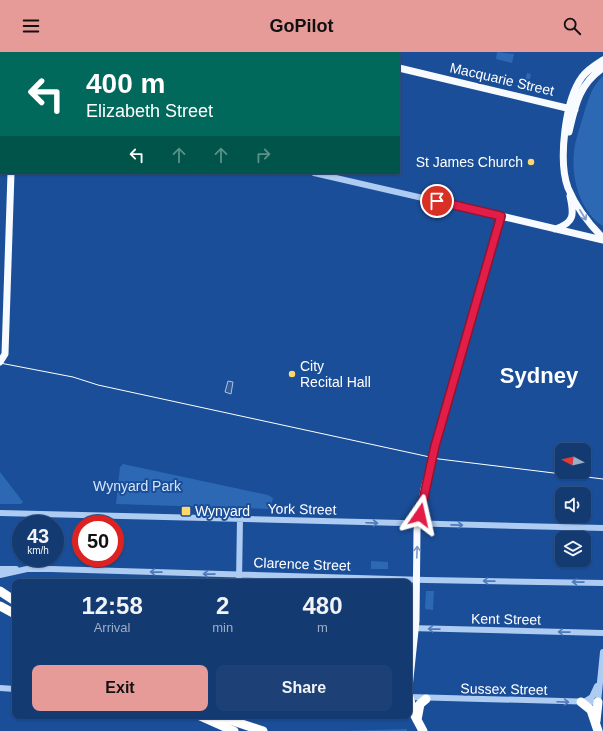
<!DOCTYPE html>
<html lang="en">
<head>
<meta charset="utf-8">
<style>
  :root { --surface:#143a72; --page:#1d4177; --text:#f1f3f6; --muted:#9dadc4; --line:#335484; --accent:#e69b98 }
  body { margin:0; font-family:Arial,sans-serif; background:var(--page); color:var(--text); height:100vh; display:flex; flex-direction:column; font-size:15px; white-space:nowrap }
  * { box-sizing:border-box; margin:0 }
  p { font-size:13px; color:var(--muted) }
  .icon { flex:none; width:22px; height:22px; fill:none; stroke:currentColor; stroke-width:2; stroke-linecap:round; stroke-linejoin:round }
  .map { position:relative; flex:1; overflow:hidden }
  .side { position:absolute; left:12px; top:527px; width:400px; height:140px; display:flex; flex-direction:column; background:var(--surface); border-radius:8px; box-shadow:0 1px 3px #0004,0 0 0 1px var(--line) }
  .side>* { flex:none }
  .banner { position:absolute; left:0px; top:0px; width:400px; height:122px; box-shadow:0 1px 3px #0004,0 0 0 1px var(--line); background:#00695c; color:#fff; overflow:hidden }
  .needle { width:26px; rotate:277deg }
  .buttons { position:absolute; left:555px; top:391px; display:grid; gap:8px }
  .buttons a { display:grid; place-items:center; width:36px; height:36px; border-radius:8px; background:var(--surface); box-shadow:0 1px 3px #0004,0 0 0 1px var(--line); font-size:20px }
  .speed { position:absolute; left:12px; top:463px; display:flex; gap:8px; font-size:20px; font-weight:700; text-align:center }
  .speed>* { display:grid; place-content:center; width:52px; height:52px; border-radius:50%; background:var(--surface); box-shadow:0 1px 3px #0004,0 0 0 1px var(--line); line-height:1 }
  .speed small { font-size:10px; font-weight:400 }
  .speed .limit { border:6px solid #d22; background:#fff; color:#111 }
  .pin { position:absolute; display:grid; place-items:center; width:34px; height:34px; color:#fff; margin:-17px; border:2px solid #fff; border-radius:50%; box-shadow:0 1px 4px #0007 }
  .me { position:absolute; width:44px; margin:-22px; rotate:11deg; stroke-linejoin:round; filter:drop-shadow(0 0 3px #0008) }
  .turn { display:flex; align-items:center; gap:14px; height:84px; padding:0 20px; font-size:18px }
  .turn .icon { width:52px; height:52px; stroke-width:2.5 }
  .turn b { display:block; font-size:28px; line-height:34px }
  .lanes { display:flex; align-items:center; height:38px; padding:0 20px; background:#0003; justify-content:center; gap:20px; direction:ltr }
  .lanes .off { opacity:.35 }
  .eta { display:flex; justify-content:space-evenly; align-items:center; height:68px; text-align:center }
  .eta b { font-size:24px; font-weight:700; line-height:28px }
  .button { display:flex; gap:8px; margin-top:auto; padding:8px 20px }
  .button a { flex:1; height:46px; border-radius:8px; background:var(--accent); color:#111; font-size:16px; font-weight:700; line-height:46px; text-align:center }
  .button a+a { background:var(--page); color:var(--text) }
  header { display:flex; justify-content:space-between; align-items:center; height:52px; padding:0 20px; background:var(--accent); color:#111; font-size:18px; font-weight:700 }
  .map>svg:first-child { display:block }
  .green { fill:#2d68b5 }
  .water { fill:#365c92; stroke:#a1c5f3 }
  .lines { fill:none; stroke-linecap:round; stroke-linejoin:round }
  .minor { stroke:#aecbf1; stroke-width:6 }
  .major { stroke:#f7faff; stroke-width:7 }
  .highway { stroke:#fff; stroke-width:9 }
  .tram { stroke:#fff; stroke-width:1 }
  .highway-bridge { stroke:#fff; stroke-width:9 }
  .oneway { stroke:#7d9bc6 }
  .oneway2 { stroke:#4e7ab7 }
  .route-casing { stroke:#92132f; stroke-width:10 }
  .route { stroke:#e11d48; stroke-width:7 }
  .poi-dot { fill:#ffd86d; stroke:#1a4e98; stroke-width:1.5 }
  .labels { text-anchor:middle; stroke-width:4; stroke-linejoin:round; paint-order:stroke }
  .street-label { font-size:14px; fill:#fff; stroke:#1a4e98 }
  .poi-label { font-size:14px; fill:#fff; stroke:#1a4e98; text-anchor:start }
  .park-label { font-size:14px; fill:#d5e6fb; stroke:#1a4e98 }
  .town-label { font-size:22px; font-weight:bold; fill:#fff; stroke:#1a4e98 }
</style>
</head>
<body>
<header><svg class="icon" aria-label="menu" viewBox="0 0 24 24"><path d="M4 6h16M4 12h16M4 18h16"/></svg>GoPilot<svg class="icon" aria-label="search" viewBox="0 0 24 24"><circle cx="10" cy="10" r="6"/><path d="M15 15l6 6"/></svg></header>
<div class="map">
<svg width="603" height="679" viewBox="0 0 603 679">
  <rect width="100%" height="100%" fill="#1a4e98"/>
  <path class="green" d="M497,0L514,2L512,11L496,7Z
    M527,21L531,22L527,39L523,38Z
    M603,24V174C580,160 571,126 574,100C575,89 579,78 582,68C587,52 590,36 603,24Z
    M488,26L498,27L506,34L483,28Z
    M123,412L268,443L273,446L271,455L268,457L116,452L120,415Z
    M0,420L23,450L21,452H0Z
    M371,509L388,510V517H371Z
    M426,539H434L433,558L425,557Z
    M407,677V679H344Z"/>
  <path class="water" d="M228,329L233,330L231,342L225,340Z"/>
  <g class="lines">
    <path class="minor" d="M25,0L30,1
      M197,1L198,0
      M314,121L501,164
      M0,461L603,476
      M0,517H16
      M0,523L27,517H51L426,528L603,531
      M239,530L240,467
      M409,576L603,581
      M0,636L15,637
      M409,645L598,650L603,600
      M584,650L592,645L597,634"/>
    <path class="major" d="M324,0L328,1
      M14,1V0
      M603,8C595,13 587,18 582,25C565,48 558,109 568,136C576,155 589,172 603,186
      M399,16L575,58
      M569,80C575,54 579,32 603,16
      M555,177C575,171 574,162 570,144
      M0,310L5,302L11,121
      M409,636L416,569L417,478L424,437L460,304L501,164L603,188"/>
    <path class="highway" d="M0,539L15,549
      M0,554L15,562
      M409,645L415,664L423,679
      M581,650L591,658L598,679
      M200,664L234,679
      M417,668L420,652L426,647
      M596,669L598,650"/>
    <path class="tram" d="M0,311L73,325L98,333L439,407L603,427"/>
    <path class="highway-bridge" d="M218,664L263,679"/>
  </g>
  <defs><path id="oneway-shaft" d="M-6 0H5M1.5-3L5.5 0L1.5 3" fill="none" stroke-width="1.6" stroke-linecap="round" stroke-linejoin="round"/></defs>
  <g class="oneway">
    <use href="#oneway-shaft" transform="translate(583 163) rotate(58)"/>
    <use href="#oneway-shaft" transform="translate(417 500) rotate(-88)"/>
  </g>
  <g class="oneway2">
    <use href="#oneway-shaft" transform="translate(372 471) rotate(2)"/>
    <use href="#oneway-shaft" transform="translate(457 473) rotate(1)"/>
    <use href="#oneway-shaft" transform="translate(156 520) rotate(-179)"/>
    <use href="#oneway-shaft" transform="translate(209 522) rotate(-179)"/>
    <use href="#oneway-shaft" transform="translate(489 529) rotate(-179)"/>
    <use href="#oneway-shaft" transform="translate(578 530) rotate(-179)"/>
    <use href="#oneway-shaft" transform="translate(434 577) rotate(-179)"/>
    <use href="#oneway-shaft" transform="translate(564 580) rotate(-179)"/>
    <use href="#oneway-shaft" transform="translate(563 650) rotate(2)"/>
  </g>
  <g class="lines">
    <defs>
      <path id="route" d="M420,463L435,394L501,164L437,149"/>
    </defs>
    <use href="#route" class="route-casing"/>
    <use href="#route" class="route"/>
  </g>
  <g class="poi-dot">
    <circle cx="531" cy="110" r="4"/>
    <circle cx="292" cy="322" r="4"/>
    <rect x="181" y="454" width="10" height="10" rx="2"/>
  </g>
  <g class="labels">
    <g class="street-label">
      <text transform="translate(502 27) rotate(13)" y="5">Macquarie Street</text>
      <text transform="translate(302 457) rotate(1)" y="5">York Street</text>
      <text transform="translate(302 512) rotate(2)" y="5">Clarence Street</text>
      <text transform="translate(506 567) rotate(1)" y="5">Kent Street</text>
      <text transform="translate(504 637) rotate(1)" y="5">Sussex Street</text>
    </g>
    <g class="poi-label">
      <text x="523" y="115" text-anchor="end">St James Church</text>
      <text x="300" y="319">City<tspan x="300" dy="16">Recital Hall</tspan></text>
      <text x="195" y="464">Wynyard</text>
    </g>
    <g class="park-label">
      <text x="137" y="439">Wynyard Park</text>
    </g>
    <g class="town-label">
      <text x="539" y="331">Sydney</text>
    </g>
  </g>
</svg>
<div class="buttons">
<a><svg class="needle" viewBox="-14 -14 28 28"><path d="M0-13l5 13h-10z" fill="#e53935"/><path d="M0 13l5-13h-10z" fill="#9dadc4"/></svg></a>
<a><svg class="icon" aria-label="sound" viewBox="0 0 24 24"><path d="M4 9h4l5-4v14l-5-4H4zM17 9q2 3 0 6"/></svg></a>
<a><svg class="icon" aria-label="layers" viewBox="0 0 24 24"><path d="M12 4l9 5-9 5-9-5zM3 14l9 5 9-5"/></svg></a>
</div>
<div class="speed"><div>43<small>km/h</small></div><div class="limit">50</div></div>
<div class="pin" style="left:437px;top:149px;background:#d93025"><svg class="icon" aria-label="arrive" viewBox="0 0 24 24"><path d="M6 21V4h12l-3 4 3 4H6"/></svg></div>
<svg class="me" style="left:420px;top:463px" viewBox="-20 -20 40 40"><path d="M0-17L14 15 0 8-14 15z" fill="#e11d48" stroke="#fff" stroke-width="4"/></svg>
<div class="banner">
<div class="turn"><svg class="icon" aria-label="left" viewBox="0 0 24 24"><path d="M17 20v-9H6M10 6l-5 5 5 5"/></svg><div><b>400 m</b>Elizabeth Street</div></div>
<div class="lanes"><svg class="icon" aria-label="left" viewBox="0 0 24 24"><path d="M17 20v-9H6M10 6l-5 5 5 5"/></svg><svg class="icon off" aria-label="ahead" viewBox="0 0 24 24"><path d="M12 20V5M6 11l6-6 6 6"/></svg><svg class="icon off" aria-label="ahead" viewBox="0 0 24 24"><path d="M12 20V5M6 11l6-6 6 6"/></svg><svg class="icon off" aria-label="right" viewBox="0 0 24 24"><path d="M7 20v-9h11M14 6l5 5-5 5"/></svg></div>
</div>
<section class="side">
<div class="eta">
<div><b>12:58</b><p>Arrival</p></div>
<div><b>2</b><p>min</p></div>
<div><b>480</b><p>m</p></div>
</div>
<div class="button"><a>Exit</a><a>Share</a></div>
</section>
</div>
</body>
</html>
